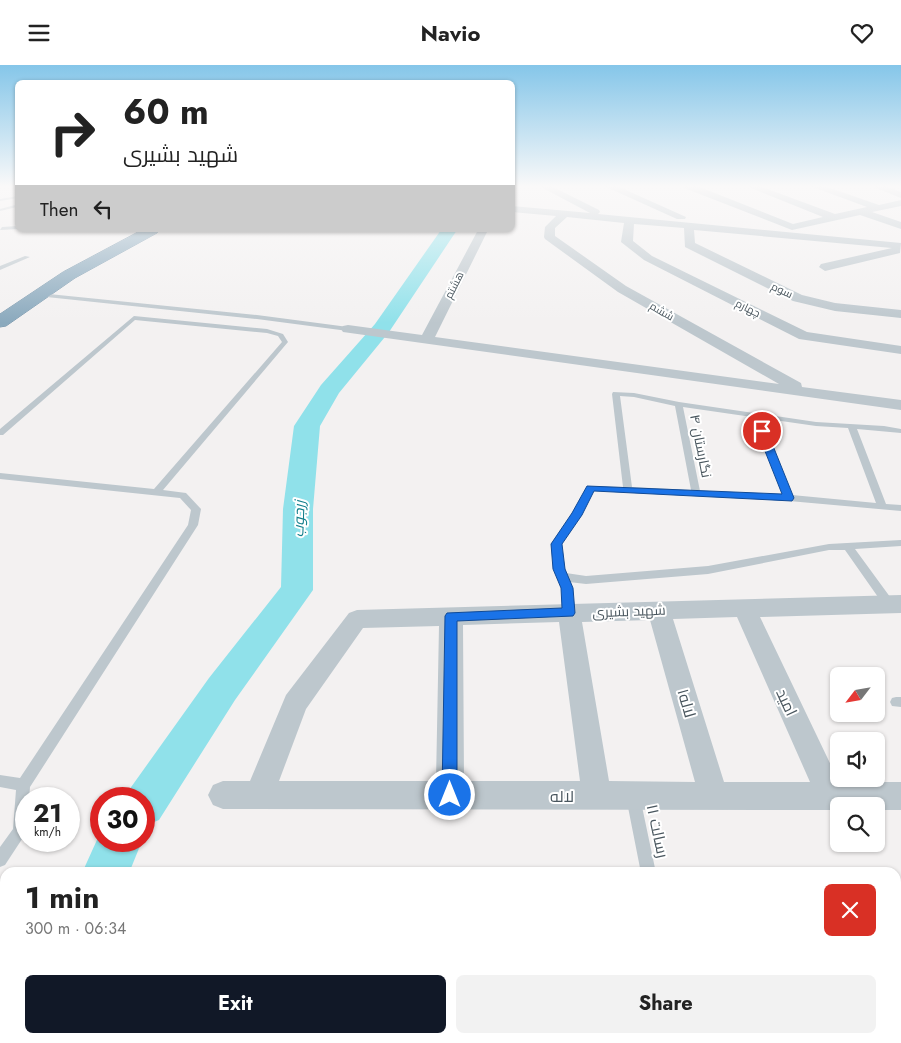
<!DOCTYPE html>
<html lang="en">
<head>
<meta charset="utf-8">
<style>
  :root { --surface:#fff; --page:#f2f2f2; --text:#222; --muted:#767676; --accent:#111827 }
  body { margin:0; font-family:Jost,Cairo,sans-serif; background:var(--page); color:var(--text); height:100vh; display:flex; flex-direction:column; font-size:19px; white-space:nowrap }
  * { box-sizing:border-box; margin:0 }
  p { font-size:16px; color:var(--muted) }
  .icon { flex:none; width:28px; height:28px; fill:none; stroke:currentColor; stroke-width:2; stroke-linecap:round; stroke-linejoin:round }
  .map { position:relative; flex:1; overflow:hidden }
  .sheet { position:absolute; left:0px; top:802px; width:901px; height:176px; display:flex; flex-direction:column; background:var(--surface); border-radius:15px 15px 0 0; box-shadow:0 1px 4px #0004 }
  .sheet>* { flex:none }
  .hud { position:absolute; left:15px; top:15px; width:500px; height:152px; border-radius:8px; box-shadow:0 1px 4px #0004; background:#fff; color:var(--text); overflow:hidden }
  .needle { width:32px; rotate:239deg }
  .tools { position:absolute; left:830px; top:602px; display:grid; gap:10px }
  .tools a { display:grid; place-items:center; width:55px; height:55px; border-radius:8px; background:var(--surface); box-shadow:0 1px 4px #0004; font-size:25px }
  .speed { position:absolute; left:15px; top:722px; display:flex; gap:10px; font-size:25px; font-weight:700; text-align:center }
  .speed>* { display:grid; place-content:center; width:65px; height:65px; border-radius:50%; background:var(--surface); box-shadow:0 1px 4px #0004; line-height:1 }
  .speed small { font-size:12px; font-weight:400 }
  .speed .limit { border:8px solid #d22; background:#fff; color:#111 }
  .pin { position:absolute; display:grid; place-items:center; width:42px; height:42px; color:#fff; margin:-21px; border:2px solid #fff; border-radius:50%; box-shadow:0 1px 5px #0007 }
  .me { position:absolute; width:55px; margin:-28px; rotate:0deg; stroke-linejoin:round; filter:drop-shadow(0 0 4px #0008) }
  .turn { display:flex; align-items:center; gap:18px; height:105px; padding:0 25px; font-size:22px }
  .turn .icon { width:65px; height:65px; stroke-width:2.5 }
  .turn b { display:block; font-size:35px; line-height:42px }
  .then { display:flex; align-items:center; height:48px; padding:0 25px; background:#0003; gap:10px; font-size:19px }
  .round { display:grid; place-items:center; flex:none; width:52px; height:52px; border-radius:8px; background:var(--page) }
  .head { display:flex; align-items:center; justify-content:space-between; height:85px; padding:0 25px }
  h1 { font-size:30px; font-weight:700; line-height:38px }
  .button { display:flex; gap:10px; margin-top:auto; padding:10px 25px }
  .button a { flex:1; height:58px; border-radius:8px; background:var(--accent); color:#fff; font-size:20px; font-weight:700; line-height:58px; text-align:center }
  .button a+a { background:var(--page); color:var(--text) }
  header { display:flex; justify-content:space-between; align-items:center; height:65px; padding:0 25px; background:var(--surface); font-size:22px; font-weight:700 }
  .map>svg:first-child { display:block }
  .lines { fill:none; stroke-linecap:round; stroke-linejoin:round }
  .river { fill:#90e1ea; fill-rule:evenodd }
  .highway-casing { stroke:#7694a9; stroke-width:1 }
  .lane { fill:#bdc7cd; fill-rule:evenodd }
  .street { fill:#bdc7cd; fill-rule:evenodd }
  .highway { fill:#8aa9bd; fill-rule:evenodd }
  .route { fill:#1a73e8; stroke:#114b97 }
  .labels { text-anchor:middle; stroke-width:4; stroke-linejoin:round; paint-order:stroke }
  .far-street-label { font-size:11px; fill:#49565e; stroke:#fff }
  .street-label { font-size:14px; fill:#49565e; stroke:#fff }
  .water-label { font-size:15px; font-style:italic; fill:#117e8b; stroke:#fff }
  .near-street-label { font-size:16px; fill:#49565e; stroke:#fff }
</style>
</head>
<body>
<header><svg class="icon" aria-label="menu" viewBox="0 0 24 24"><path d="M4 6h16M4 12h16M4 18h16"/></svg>Navio<svg class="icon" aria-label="heart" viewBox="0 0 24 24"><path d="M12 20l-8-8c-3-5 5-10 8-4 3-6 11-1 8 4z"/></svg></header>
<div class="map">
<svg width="901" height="978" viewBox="0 0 901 978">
  <rect width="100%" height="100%" fill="#f3f1f1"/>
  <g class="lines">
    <path class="river" d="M441,165H457L389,267L339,328L320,361L313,444V525L235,635L159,755L144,761V734H125L129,725L209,613L281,522L283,444L294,361L321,320L375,259Z
      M101,766V776H142L129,808H82Z
      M24,974H78L77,978H23Z"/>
    <defs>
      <path id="highway" d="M142,165H159L157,168L75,213L6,261L0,262V249L63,207Z"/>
    </defs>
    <use href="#highway" class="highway-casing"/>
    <path class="lane" d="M18,131V133L0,136V134Z
      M15,140L17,142L0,146V144Z
      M18,161V164L0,165L2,162Z
      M25,191L30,192L0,205V201Z
      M39,228L257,250L348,262L351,264L348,266L257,254L37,231V229Z
      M134,251L267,264L283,269L288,277L163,425L186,428L201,444L198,460L30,722L29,734H26V768L5,800L0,802V782L13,764L16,725L0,722V710L20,713L188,460L191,445L180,433L0,414V408L154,424L282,277L278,271L267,268L135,255L3,370H0V364Z
      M613,327L634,328L679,337L816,357L884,361L901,364V368L857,364L886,439L901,440V446L789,436L594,426L581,450L561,479L566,508L586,511L708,501L829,479L901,475V481L855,484L893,536L894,539L893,542H885L845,485H829L708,509L586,519L569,517L572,523L574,548L573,551H565L562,523L554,504L551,479L572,449L588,421L623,422L612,329ZM620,331L634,332L675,341L691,425L632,422ZM683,342L752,352L783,430L700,426ZM761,353L816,361L848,363L876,438L792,430Z
      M896,632H901V642L892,641L890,637L892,633Z
      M633,725L638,727L640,732L656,808H641L626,732L628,727Z
      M357,974H392L390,978H355Z
      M420,974H438L439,978H421Z
      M651,974H669L671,978H653Z
      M817,974H835L836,978H818Z"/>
    <path class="street" d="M539,121H551L599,145L600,147L598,149L901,178L900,188L825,206L819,202L821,199L892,183L694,165L695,178L802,230L835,238L901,245V253L835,246L793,236L685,182L684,163L634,159L633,176L652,191L807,267L901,281V289L799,274L644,195L621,177L624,158L567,152L555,163V171L626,221L801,318L802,322L901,335V345L343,267L341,264L343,261L348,260L422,270L478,165H488L435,272L779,319L618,227L545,174L544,172L545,162L556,151L512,147V141L590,148Z
      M604,121H617L686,152L685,154H677Z
      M679,121H697L793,159L823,152L746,121H759L835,149L867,142L810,121H824L879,140L901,135V141L872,147L901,157V164L860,150L792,165Z
      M871,121H885L901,127V133Z
      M901,530V548L760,552L839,717H901V745H876V741H839V745H831L223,744L213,740L208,730L213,720L223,716H250L286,630L349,548L357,545ZM737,552L810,717H724L673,554ZM650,555L695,717L609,716L582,557ZM559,557L580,716H464L463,560ZM439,561L436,716H279L306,644L363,563Z
      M896,917L901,918V954L896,953Z"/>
    <use href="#highway" class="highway"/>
  </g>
  <linearGradient id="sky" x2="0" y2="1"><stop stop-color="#85c6e9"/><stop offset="0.47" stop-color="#faf9f9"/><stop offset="1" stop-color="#faf9f9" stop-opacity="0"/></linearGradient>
  <rect width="901" height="258" fill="url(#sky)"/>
  <path class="route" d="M762,363L767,366L794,433L792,436L594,426L582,450L562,479L565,504L573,523L575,548L573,551L457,556V730L455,735L450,738L444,735L442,730L445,551L447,548L562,543L561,523L553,504L551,479L572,448L587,421L782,429L757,366Z"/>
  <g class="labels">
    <g class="far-street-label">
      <text transform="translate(454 220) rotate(-63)" y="4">هشتم</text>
      <text transform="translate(782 225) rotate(25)" y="4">سوم</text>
      <text transform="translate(748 243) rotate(26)" y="4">چهارم</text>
      <text transform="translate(662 246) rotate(30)" y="4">ششم</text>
    </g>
    <g class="street-label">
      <text transform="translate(701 381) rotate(79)" y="5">نگارستان ۴</text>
      <text transform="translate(629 546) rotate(-2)" y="5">شهید بشیری</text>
    </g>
    <g class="water-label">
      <text transform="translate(299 454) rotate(-88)" y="5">زرجوب</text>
    </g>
    <g class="near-street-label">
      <text transform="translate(787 637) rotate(65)" y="6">امید</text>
      <text transform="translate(687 638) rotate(74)" y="6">لاله۱</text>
      <text x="562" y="737">لاله</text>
      <text transform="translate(658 766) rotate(78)" y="6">رسالت ۱۱</text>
    </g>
  </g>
</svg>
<div class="tools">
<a><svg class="needle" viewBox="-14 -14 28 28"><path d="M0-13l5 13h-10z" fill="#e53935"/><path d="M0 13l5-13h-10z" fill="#767676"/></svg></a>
<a><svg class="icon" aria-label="sound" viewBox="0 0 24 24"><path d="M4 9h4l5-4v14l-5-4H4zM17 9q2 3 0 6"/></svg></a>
<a><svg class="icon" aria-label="search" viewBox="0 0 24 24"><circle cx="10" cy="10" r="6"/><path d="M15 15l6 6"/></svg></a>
</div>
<div class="speed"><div>21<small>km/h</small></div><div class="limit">30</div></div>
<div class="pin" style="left:762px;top:366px;background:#d93025"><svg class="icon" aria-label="arrive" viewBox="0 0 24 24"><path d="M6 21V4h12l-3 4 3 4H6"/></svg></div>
<svg class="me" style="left:450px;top:730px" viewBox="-20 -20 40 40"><circle r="17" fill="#1a73e8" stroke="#fff" stroke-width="3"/><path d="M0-11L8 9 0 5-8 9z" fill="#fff"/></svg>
<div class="hud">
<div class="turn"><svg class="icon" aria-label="right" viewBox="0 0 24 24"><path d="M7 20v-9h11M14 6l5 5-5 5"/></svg><div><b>60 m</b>شهید بشیری</div></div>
<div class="then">Then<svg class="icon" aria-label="left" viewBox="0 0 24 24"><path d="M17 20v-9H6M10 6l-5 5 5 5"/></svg></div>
</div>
<section class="sheet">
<div class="head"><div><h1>1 min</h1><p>300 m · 06:34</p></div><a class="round" style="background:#d93025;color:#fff"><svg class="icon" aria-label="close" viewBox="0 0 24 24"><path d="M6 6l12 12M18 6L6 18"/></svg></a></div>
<div class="button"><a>Exit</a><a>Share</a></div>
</section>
</div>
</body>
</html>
